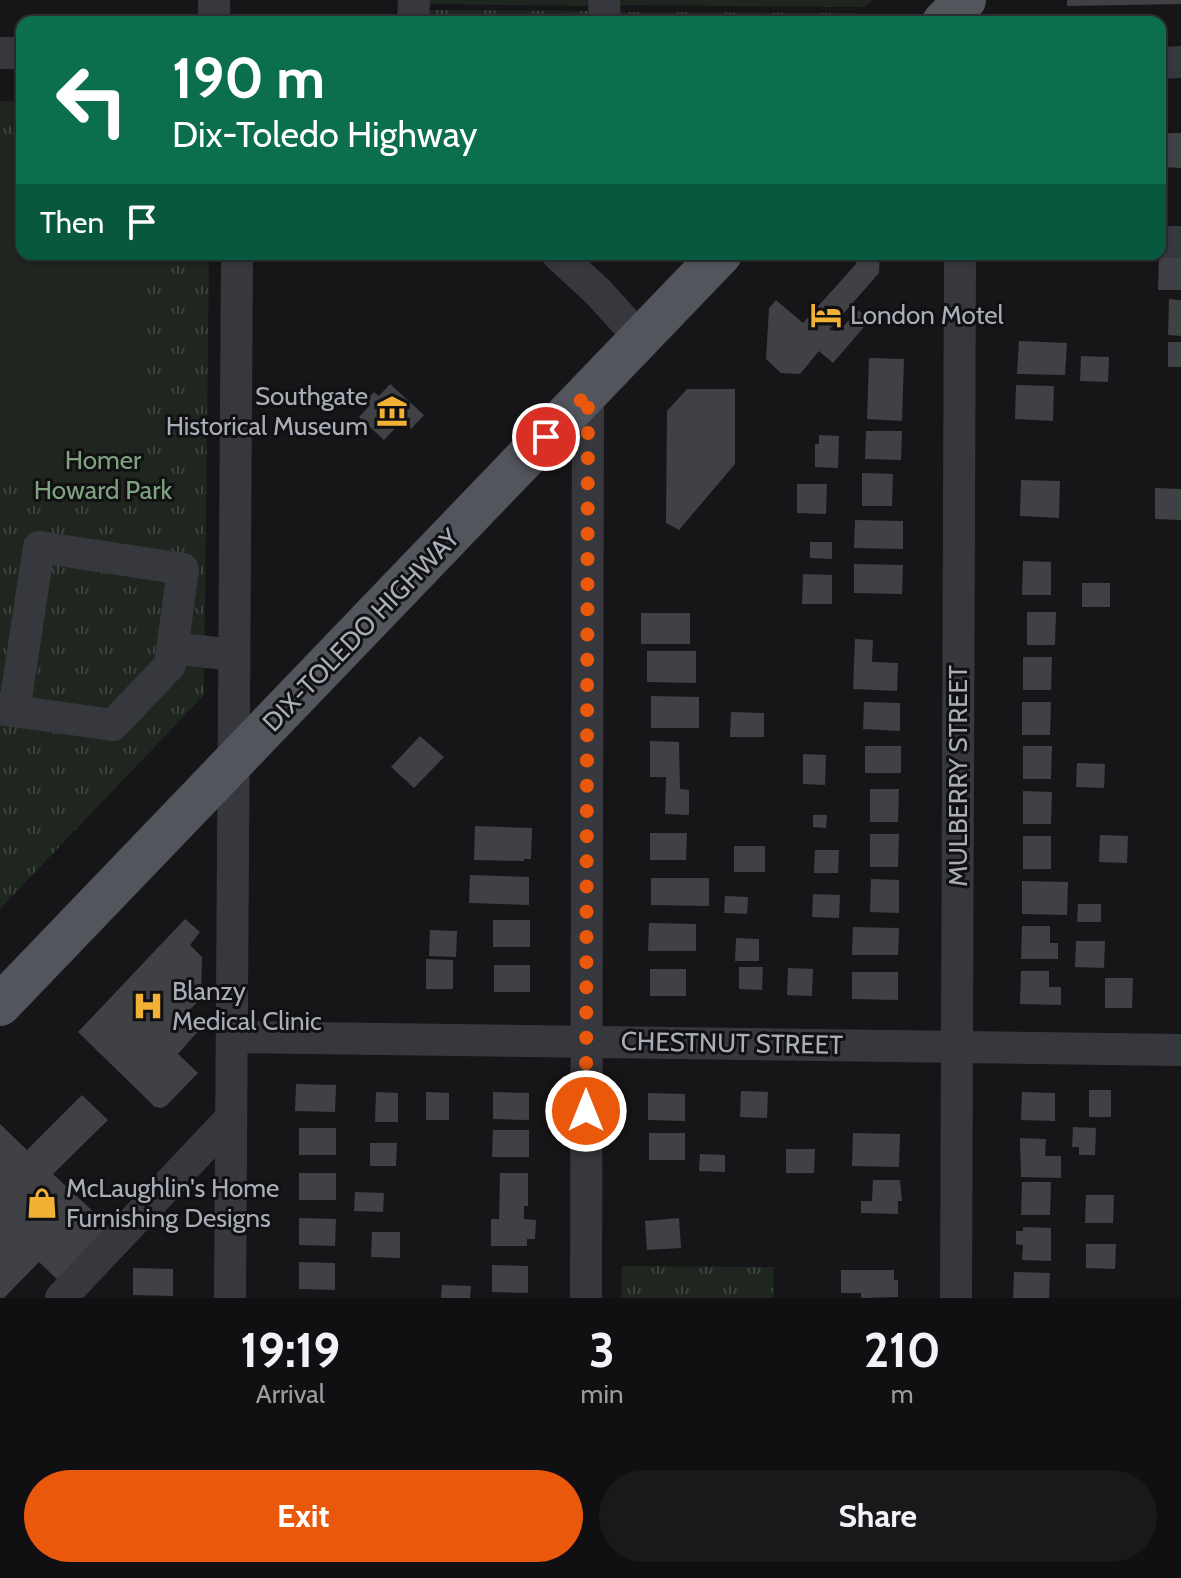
<!DOCTYPE html>
<html lang="en">
<head>
<meta charset="utf-8">
<style>
  :root { --surface:#101012; --page:#19191b; --text:#f1f3f6; --muted:#9c9d9f; --line:#303032; --accent:#ea580c }
  body { margin:0; font-family:Cabin,sans-serif; background:var(--page); color:var(--text); height:100vh; display:flex; flex-direction:column; font-size:30px; white-space:nowrap }
  * { box-sizing:border-box; margin:0 }
  p { font-size:26px; color:var(--muted) }
  .icon { flex:none; width:44px; height:44px; fill:none; stroke:currentColor; stroke-width:2; stroke-linecap:round; stroke-linejoin:round }
  .map { position:relative; height:1298px; overflow:hidden }
  .side { display:flex; flex-direction:column; background:var(--surface); flex:1 }
  .side>* { flex:none }
  .banner { position:absolute; left:16px; top:16px; width:1150px; height:244px; border-radius:16px; box-shadow:0 2px 6px #0004,0 0 0 2px var(--line); background:#0b6e4f; color:#fff; overflow:hidden }
  .pin { position:absolute; display:grid; place-items:center; width:68px; height:68px; color:#fff; margin:-34px; border:4px solid #fff; border-radius:50%; box-shadow:0 2px 8px #0007 }
  .me { position:absolute; width:88px; margin:-44px; rotate:0deg; stroke-linejoin:round; filter:drop-shadow(0 0 6px #0008) }
  .turn { display:flex; align-items:center; gap:28px; height:168px; padding:0 24px; font-size:36px }
  .turn .icon { width:104px; height:104px; stroke-width:2.5 }
  .turn b { display:block; font-size:56px; line-height:68px }
  .then { display:flex; align-items:center; height:76px; padding:0 24px; background:#0003; gap:16px; font-size:30px }
  .eta { display:flex; justify-content:space-evenly; align-items:center; height:136px; text-align:center }
  .eta b { font-size:48px; font-weight:700; line-height:56px }
  .cta { display:flex; gap:16px; margin-top:auto; padding:16px 24px }
  .cta a { flex:1; height:92px; border-radius:48px; background:var(--accent); color:#fff; font-size:32px; font-weight:700; line-height:92px; text-align:center }
  .cta a+a { background:var(--page); color:var(--text) }
  .map>svg:first-child { display:block }
  .grass { fill:url(#grass-tufts) }
  .garden { fill:#1e261f }
  .building { fill:#404145 }
  .lines { fill:none; stroke-linecap:round; stroke-linejoin:round }
  .minor { stroke:#37383d; stroke-width:32 }
  .major { stroke:#53555c; stroke-width:42 }
  .route { stroke:#ea580c; stroke-width:14; stroke-dasharray:0 25.2 }
  .labels { text-anchor:middle; stroke-width:6; stroke-linejoin:round; paint-order:stroke }
  .poi-label { font-size:26px; fill:#a8adb8; stroke:#111113; text-anchor:start }
  .park-label { font-size:26px; fill:#7fa381; stroke:#111113 }
  .street-label { font-size:26px; fill:#a8adb8; stroke:#111113 }
</style>
</head>
<body>
<div class="map">
<svg width="1181" height="1298" viewBox="0 0 1181 1298">
  <defs>
    <pattern id="grass-tufts" width="24" height="20" patternUnits="userSpaceOnUse" patternTransform="scale(2)"><rect width="24" height="20" fill="#1e261f"/><path d="M3 7l-1-3M5 7V3M7 7l1-3M15 17l-1-3M17 17v-4M19 17l1-3" fill="none" stroke="#3c433d"/></pattern>
  </defs>
  <rect width="100%" height="100%" fill="#161618"/>
  <path class="grass" d="M427,0H588L589,6L427,4Z
    M619,0H872L864,7L618,5Z
    M427,11L432,10L590,11L588,22H431Z
    M618,12L859,13L850,22H620Z
    M0,101L22,102V254H209L204,695L0,909Z
    M622,1266L774,1267L773,1298H621Z"/>
  <path class="garden" d="M0,136H22V254H146L137,494C91,488 44,483 0,465Z"/>
  <path class="building" d="M1067,0H1181V4L1067,6Z
    M1160,133H1181V168L1160,167Z
    M856,254H880L879,273L829,330L839,331L858,310L870,320L833,363L819,351L800,374L781,373L766,359L769,308L776,300L803,323L856,264Z
    M1159,254H1181V290H1158Z
    M1169,299L1181,300V336L1168,335Z
    M1019,341L1067,343L1065,375L1017,374Z
    M1168,342H1181V367H1168Z
    M1081,356L1109,357L1108,382L1080,381Z
    M869,358L904,359L902,421L867,419Z
    M390,384L424,415L411,429L403,420L384,440L359,417L369,406L365,402L374,392L379,396Z
    M1016,385L1054,386L1053,421L1015,419Z
    M687,389H735V464L679,530L666,523L667,411Z
    M866,431H902L901,460L865,459Z
    M819,435L839,436L838,468L815,467V444H819Z
    M862,473L893,474L892,506H862Z
    M1021,480L1060,481L1059,518L1020,516Z
    M797,484H827L826,514L797,513Z
    M1155,488L1181,489V520L1155,519Z
    M855,520L903,521V549L854,548Z
    M810,542H832V559L810,558Z
    M1023,561L1051,562V595H1022Z
    M854,564L903,565L902,594L854,593Z
    M803,574L832,575V604H802Z
    M1082,583H1110V607H1082Z
    M1027,612H1056L1055,645H1027Z
    M641,613H690V644H641Z
    M855,639L873,640L872,662L898,663L897,691L853,689Z
    M647,651H696V683L647,682Z
    M1023,657H1052L1051,690H1023Z
    M651,696L699,697V728H651Z
    M864,702L900,703V731L863,729Z
    M1022,702H1051L1050,735H1022Z
    M731,712L764,713V737H730Z
    M420,736L444,757L414,788L391,767Z
    M650,741L679,742L680,789L689,790V815L665,814L666,777H650Z
    M865,746H901V773H865Z
    M1023,746H1052L1051,779H1023Z
    M803,754L826,755L825,785L803,784Z
    M1077,763L1105,764L1104,788L1076,787Z
    M870,789H899L898,822H870Z
    M1023,791L1052,792L1051,824H1023Z
    M813,815H827L826,828L813,827Z
    M475,826L532,828L531,859H524V861L474,860Z
    M650,833H687L686,860H650Z
    M870,834H899L898,867H870Z
    M1100,835L1128,836L1127,863L1099,862Z
    M1023,836H1051V869H1023Z
    M734,846H765V872H734Z
    M815,850H839L838,873H814Z
    M470,875L529,877V905L469,903Z
    M651,878H709V906L651,905Z
    M871,879L899,880V913L870,912Z
    M1022,881L1068,882L1067,915L1022,914Z
    M813,894L840,895L839,918L812,917Z
    M725,896L748,897L747,914L724,913Z
    M1078,904H1101V922H1077Z
    M185,919L200,932L190,945L202,957L201,998L187,1013L201,1028L178,1054L198,1073L166,1106L161,1108L155,1107L78,1032Z
    M493,920H530V947H493Z
    M649,923L696,924V951H648Z
    M1022,926H1050V943H1058V959H1021Z
    M853,927L899,928L898,955H852Z
    M430,930L457,931L456,957L429,956Z
    M736,938L759,939V961H735Z
    M1076,941H1105L1104,968L1075,967Z
    M426,959L453,960V989H426Z
    M494,965H530V992H494Z
    M739,967H763L762,990L739,989Z
    M788,968L813,969L812,996L787,995Z
    M650,969H686V996H650Z
    M1021,971H1049V987H1061V1005L1020,1004Z
    M852,972H898V1000L852,999Z
    M1105,978H1133L1132,1008H1105Z
    M296,1084L336,1085L335,1112L295,1111Z
    M1089,1090H1111V1117H1089Z
    M741,1091L768,1092L767,1118L740,1117Z
    M376,1092L398,1093V1122H375Z
    M426,1092L449,1093V1120H426Z
    M493,1092L529,1093V1120L493,1119Z
    M1022,1092L1055,1093V1121L1021,1120Z
    M648,1093L685,1094V1121L648,1120Z
    M82,1095L108,1120L53,1174L115,1232L64,1286L39,1262L4,1298H0V1124L27,1150Z
    M1073,1127L1096,1128L1095,1155H1079V1147H1072Z
    M299,1128H336V1155H299Z
    M493,1130H529V1157H492Z
    M649,1133H685V1160H649Z
    M853,1133L900,1134L899,1167L852,1166Z
    M1020,1138L1046,1139L1045,1156H1061V1178L1021,1177Z
    M370,1143H397L396,1166H370Z
    M786,1149H815L814,1173H786Z
    M700,1154L725,1155V1172L699,1171Z
    M299,1173H336V1200H299Z
    M500,1173H528V1206H524V1219L536,1220L535,1239H527V1246H491V1219H499Z
    M873,1180H900L902,1201H898V1214L861,1213V1201H872Z
    M1022,1182H1051L1050,1215H1021Z
    M355,1192L384,1193L383,1212L354,1211Z
    M1086,1195H1114L1113,1223H1085Z
    M299,1218L336,1219L335,1246L299,1245Z
    M679,1218L681,1248L647,1250L645,1221Z
    M1023,1227L1051,1228V1261L1022,1260L1023,1245L1016,1244V1231H1023Z
    M372,1232H400V1258L371,1257Z
    M1086,1244H1116L1115,1269L1086,1268Z
    M299,1262L335,1263V1290L299,1289Z
    M492,1265L528,1266V1293L492,1292Z
    M133,1268L173,1269V1296L133,1295Z
    M841,1270H894V1280H898V1297L861,1298V1293H841Z
    M1014,1272L1050,1273L1049,1298H1013Z
    M442,1285L471,1286L470,1298H441Z"/>
  <g class="lines">
    <path class="minor" d="M604,0L605,22
      M214,22V0
      M413,22L414,0
      M0,53H22
      M1160,63L1181,62
      M1160,242H1181
      M557,254L598,292L640,338
      M172,648L234,655
      M0,709L113,725L170,665L183,569L39,547L14,711
      M234,1037L1181,1050
      M61,1298L231,1118
      M230,1298L237,254
      M586,1298L588,393
      M956,1298L960,254"/>
    <path class="major" d="M943,22L965,0
      M0,1005L721,254"/>
  </g>
  <g class="lines">
    <path class="route" d="M546,437L588,393L586,1111"/>
  </g>
  <defs>
    <symbol id="hotel-bare" viewBox="-9 -9 18 18"><path d="M-6-4.5h1.5V1H6V5H4.5V3h-9V5H-6ZM-4 0a1.8 1.8 0 1 1 3.6 0ZM.5 0V-2.5h3Q6-2.5 6 0Z" fill="#f2b134" stroke="#111113" stroke-width="2.5" paint-order="stroke"/></symbol>
    <symbol id="museum-bare" viewBox="-9 -9 18 18"><path d="M0-6L6-3V-2H-6V-3ZM-5-1h2V3h-2ZM-1-1h2V3h-2ZM3-1h2V3H3ZM-6 4H6V6H-6Z" fill="#f2b134" stroke="#111113" stroke-width="2.5" paint-order="stroke"/></symbol>
    <symbol id="hospital-bare" viewBox="-9 -9 18 18"><path d="M-5-5h3v3.5h4V-5h3V5h-3V1.5h-4V5h-3Z" fill="#f2b134" stroke="#111113" stroke-width="2.5" paint-order="stroke"/></symbol>
    <symbol id="shop-bare" viewBox="-9 -9 18 18"><path d="M-5-2.5h2.3a2.7 3.5 0 0 1 5.4 0H5L5.5 6h-11ZM-1.5-2.5h3a1.5 2.3 0 0 0-3 0Z" fill="#f2b134" stroke="#111113" stroke-width="2.5" paint-order="stroke"/></symbol>
  </defs>
  <g fill-rule="evenodd">
    <use href="#hotel-bare" x="804" y="293" width="44" height="44"/>
    <use href="#museum-bare" x="370" y="389" width="44" height="44"/>
    <use href="#hospital-bare" x="126" y="984" width="44" height="44"/>
    <use href="#shop-bare" x="20" y="1181" width="44" height="44"/>
  </g>
  <g class="labels">
    <g class="poi-label">
      <text x="850" y="324">London Motel</text>
      <text x="368" y="405" text-anchor="end">Southgate<tspan x="368" dy="30">Historical Museum</tspan></text>
      <text x="172" y="1000">Blanzy<tspan x="172" dy="30">Medical Clinic</tspan></text>
      <text x="66" y="1197">McLaughlin's Home<tspan x="66" dy="30">Furnishing Designs</tspan></text>
    </g>
    <g class="park-label">
      <text x="103" y="469">Homer<tspan x="103" dy="30">Howard Park</tspan></text>
    </g>
    <g class="street-label">
      <text transform="translate(361 630) rotate(-46)" y="9">DIX-TOLEDO HIGHWAY</text>
      <text transform="translate(958 776) rotate(-90)" y="9">MULBERRY STREET</text>
      <text transform="translate(732 1043) rotate(1)" y="9">CHESTNUT STREET</text>
    </g>
  </g>
</svg>
<div class="pin" style="left:546px;top:437px;background:#d93025"><svg class="icon" aria-label="arrive" viewBox="0 0 24 24"><path d="M6 21V4h12l-3 4 3 4H6"/></svg></div>
<svg class="me" style="left:586px;top:1111px" viewBox="-20 -20 40 40"><circle r="17" fill="#ea580c" stroke="#fff" stroke-width="3"/><path d="M0-11L8 9 0 5-8 9z" fill="#fff"/></svg>
<div class="banner">
<div class="turn"><svg class="icon" aria-label="left" viewBox="0 0 24 24"><path d="M17 20v-9H6M10 6l-5 5 5 5"/></svg><div><b>190 m</b>Dix-Toledo Highway</div></div>
<div class="then">Then<svg class="icon" aria-label="arrive" viewBox="0 0 24 24"><path d="M6 21V4h12l-3 4 3 4H6"/></svg></div>
</div>
</div>
<section class="side">
<div class="eta">
<div><b>19:19</b><p>Arrival</p></div>
<div><b>3</b><p>min</p></div>
<div><b>210</b><p>m</p></div>
</div>
<div class="cta"><a>Exit</a><a>Share</a></div>
</section>
</body>
</html>
